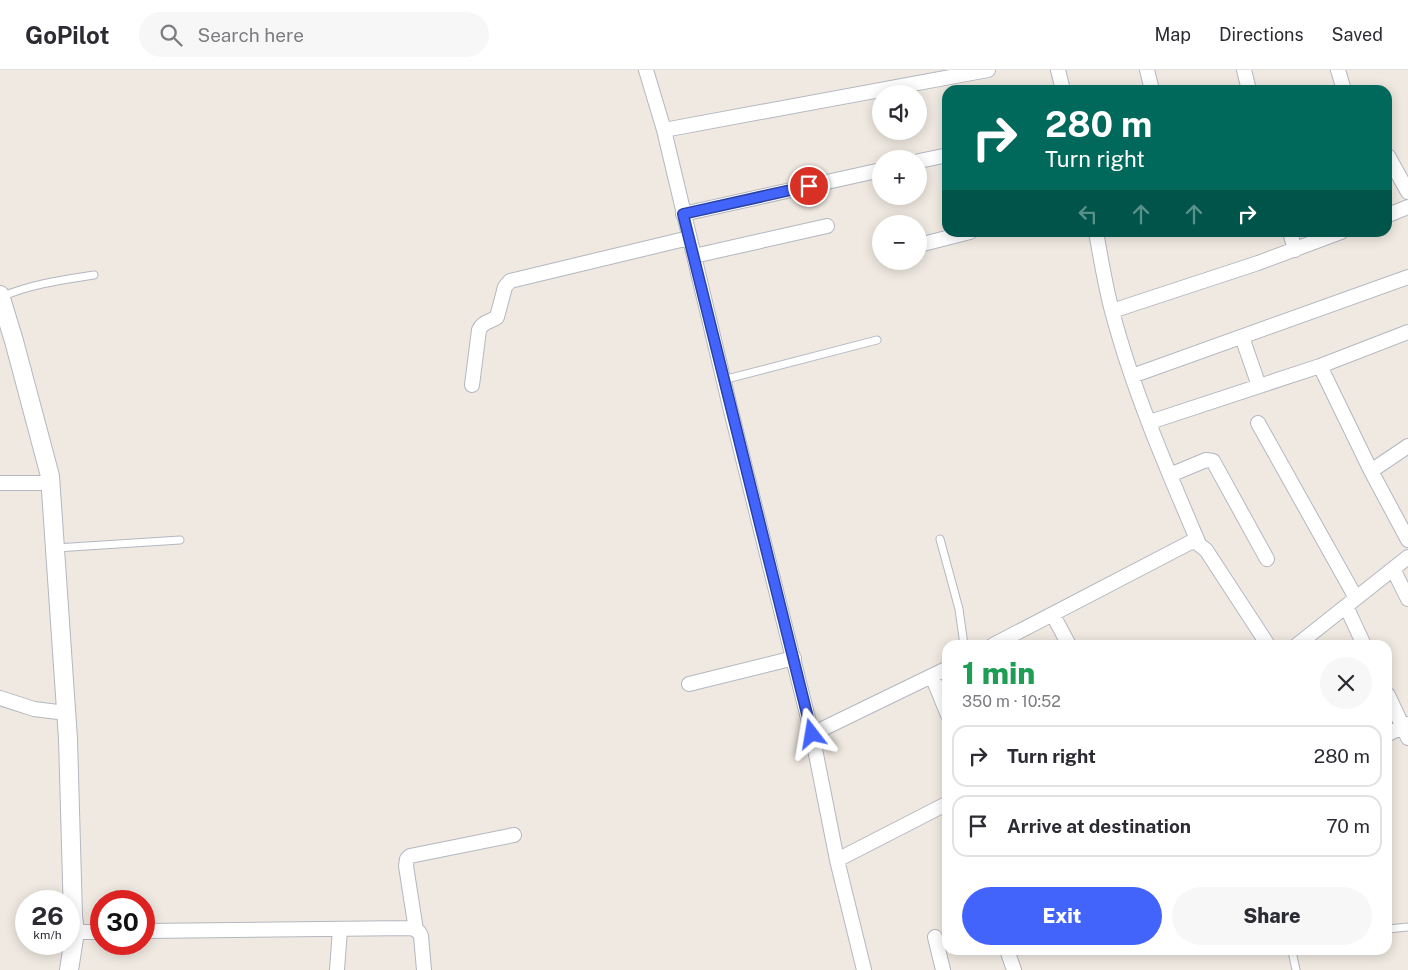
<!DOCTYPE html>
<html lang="en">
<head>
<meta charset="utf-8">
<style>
  :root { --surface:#fff; --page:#f7f7f7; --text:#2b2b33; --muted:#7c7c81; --line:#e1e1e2; --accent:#4264fb }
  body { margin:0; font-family:"Public Sans",sans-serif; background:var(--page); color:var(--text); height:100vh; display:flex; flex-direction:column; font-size:19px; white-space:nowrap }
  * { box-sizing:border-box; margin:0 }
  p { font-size:16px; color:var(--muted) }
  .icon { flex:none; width:28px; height:28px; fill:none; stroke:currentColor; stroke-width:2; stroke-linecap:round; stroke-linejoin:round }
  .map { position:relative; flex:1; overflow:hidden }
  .drawer { position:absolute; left:942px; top:570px; width:450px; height:315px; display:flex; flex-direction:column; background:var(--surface); border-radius:15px; box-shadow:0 2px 12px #0003 }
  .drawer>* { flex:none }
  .hud { position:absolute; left:942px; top:15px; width:450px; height:152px; border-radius:15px; box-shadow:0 2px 12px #0003; background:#00695c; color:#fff; overflow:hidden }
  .fabs { position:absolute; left:872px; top:15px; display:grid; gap:10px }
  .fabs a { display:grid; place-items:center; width:55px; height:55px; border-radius:50%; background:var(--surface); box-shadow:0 2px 12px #0003; font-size:25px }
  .speed { position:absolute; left:15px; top:820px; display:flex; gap:10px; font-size:25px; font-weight:700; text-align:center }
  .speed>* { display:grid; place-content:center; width:65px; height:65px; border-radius:50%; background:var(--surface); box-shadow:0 2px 12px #0003; line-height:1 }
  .speed small { font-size:12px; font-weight:400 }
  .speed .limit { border:8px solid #d22; background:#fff; color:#111 }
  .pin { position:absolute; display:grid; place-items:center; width:42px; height:42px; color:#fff; margin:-21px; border:2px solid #fff; border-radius:50%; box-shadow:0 1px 5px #0007 }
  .me { position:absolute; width:55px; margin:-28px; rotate:346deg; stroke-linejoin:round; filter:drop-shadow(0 0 4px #0008) }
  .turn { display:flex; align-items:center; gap:18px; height:105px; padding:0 20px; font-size:22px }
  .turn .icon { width:65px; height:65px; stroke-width:2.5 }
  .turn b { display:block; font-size:35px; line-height:42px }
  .lanes { display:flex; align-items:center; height:48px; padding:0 20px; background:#0003; justify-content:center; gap:25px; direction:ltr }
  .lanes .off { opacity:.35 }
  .round { display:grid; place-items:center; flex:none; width:52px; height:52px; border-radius:26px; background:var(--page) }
  .overview { display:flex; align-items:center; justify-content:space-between; height:85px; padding:0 20px }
  h1 { font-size:30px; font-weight:800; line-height:38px; color:#1e9e55 }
  .primary-button { display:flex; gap:10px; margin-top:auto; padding:10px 20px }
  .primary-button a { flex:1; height:58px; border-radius:30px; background:var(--accent); color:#fff; font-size:20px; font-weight:800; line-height:58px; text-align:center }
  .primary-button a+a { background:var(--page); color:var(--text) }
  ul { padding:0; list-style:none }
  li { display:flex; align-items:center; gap:15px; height:62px; margin:0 10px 8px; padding:0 10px; border:2px solid var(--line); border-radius:15px }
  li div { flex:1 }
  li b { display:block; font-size:19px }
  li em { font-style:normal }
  header { display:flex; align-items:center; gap:30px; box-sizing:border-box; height:70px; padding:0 25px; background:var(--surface); border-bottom:1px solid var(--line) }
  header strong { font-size:24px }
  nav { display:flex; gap:28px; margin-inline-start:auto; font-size:18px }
  .search { width:350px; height:45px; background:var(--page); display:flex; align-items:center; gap:12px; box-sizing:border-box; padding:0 18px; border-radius:28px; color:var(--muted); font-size:19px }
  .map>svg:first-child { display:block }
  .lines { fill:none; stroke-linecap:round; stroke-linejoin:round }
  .service-casing { stroke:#b4b7c1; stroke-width:9 }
  .minor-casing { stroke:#b4b7c1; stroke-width:16 }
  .tertiary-casing { stroke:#b4b7c1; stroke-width:20 }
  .service { stroke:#fff; stroke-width:7 }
  .minor { stroke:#fff; stroke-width:14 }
  .tertiary { stroke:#fff; stroke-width:18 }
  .route-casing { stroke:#2b41a3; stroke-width:12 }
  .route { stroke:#4264fb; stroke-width:9 }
</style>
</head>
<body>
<header>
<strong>GoPilot</strong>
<div class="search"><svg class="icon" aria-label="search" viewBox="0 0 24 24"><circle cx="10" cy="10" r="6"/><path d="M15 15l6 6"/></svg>Search here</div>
<nav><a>Map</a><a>Directions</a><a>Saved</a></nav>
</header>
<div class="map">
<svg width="1408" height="900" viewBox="0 0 1408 900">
  <rect width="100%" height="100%" fill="#efe9e1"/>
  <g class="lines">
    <defs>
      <path id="service" d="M1,227C31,214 62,210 94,205
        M723,310L877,270
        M940,469L959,539L964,575
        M56,478L180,470
        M1388,859L1408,857
        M1294,880L1293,886L1296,900"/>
      <path id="minor" d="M646,0L664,60L730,337L812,664L837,790L864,900
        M1058,0L1063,20
        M1147,0L1152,20
        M1244,0L1249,20
        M1338,0L1344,20
        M664,60L988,0
        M1388,86L1408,122
        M919,91L948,85
        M683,144L881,100
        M1388,145L1408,137
        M1096,162C1101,189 1105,215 1112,241C1133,321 1167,399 1199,474
        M1290,162L1295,180
        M919,175L970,162
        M694,186L827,156
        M1112,241L1258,193L1341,162
        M1242,267L1259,316
        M1320,296L1371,401L1408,470
        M1132,306L1408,207
        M472,315L479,260C483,251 491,252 497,247L505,217L510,211L689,168
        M1150,352L1320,296L1408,262
        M1258,353L1356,528
        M1371,401L1408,376
        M1170,405L1206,390L1213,391L1267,489
        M0,413H50
        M1393,499L1408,529
        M1346,536L1364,575
        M1053,545L1069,575
        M993,575L1191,472L1197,473L1206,480L1268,575
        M1297,575L1408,487
        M932,606L948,645
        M689,614L794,588
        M1388,625L1408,668
        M0,628L34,639L66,643
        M812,664L948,598
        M1388,664L1408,654
        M837,790L948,733
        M416,860L406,796L407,789L410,786L514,765
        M144,861L412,858L419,862L421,866L424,900
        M75,862H101
        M935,867L943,900
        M1007,880L1014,900
        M337,900L340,859"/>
      <path id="tertiary" d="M0,225L14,271L50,406L68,669L73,846L75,862L69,900"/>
    </defs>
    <use href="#service" class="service-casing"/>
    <use href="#minor" class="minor-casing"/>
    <use href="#tertiary" class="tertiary-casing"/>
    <use href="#service" class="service"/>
    <use href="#minor" class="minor"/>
    <use href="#tertiary" class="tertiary"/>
  </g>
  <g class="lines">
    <defs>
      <path id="route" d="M809,116L683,144L812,664"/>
    </defs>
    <use href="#route" class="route-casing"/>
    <use href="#route" class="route"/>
  </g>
</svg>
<div class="fabs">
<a><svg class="icon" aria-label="sound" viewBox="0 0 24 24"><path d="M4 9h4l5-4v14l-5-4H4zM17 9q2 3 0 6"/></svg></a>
<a>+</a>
<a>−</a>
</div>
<div class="speed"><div>26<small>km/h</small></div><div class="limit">30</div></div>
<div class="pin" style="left:809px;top:116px;background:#d93025"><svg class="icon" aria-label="arrive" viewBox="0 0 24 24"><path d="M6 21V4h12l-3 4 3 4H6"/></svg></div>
<svg class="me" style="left:812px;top:664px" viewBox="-20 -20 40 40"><path d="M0-17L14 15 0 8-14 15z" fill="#4264fb" stroke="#fff" stroke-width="4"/></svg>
<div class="hud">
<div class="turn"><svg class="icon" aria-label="right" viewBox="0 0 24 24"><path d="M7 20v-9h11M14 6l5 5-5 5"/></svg><div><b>280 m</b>Turn right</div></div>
<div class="lanes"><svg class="icon off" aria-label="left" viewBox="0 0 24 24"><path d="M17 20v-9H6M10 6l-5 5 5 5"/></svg><svg class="icon off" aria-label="ahead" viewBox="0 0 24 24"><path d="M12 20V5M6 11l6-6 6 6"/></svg><svg class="icon off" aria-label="ahead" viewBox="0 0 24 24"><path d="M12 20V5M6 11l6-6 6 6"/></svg><svg class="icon" aria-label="right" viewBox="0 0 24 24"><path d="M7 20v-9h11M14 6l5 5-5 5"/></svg></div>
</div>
<section class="drawer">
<div class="overview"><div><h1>1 min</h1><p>350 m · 10:52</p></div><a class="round"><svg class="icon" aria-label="close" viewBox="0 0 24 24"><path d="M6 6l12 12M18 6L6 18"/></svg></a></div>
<ul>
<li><svg class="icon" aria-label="right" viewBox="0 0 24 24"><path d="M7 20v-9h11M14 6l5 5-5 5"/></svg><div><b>Turn right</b></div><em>280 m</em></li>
<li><svg class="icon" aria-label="arrive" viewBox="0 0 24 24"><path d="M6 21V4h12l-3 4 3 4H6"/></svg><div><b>Arrive at destination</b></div><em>70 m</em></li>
</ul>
<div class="primary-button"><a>Exit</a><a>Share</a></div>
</section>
</div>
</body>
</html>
